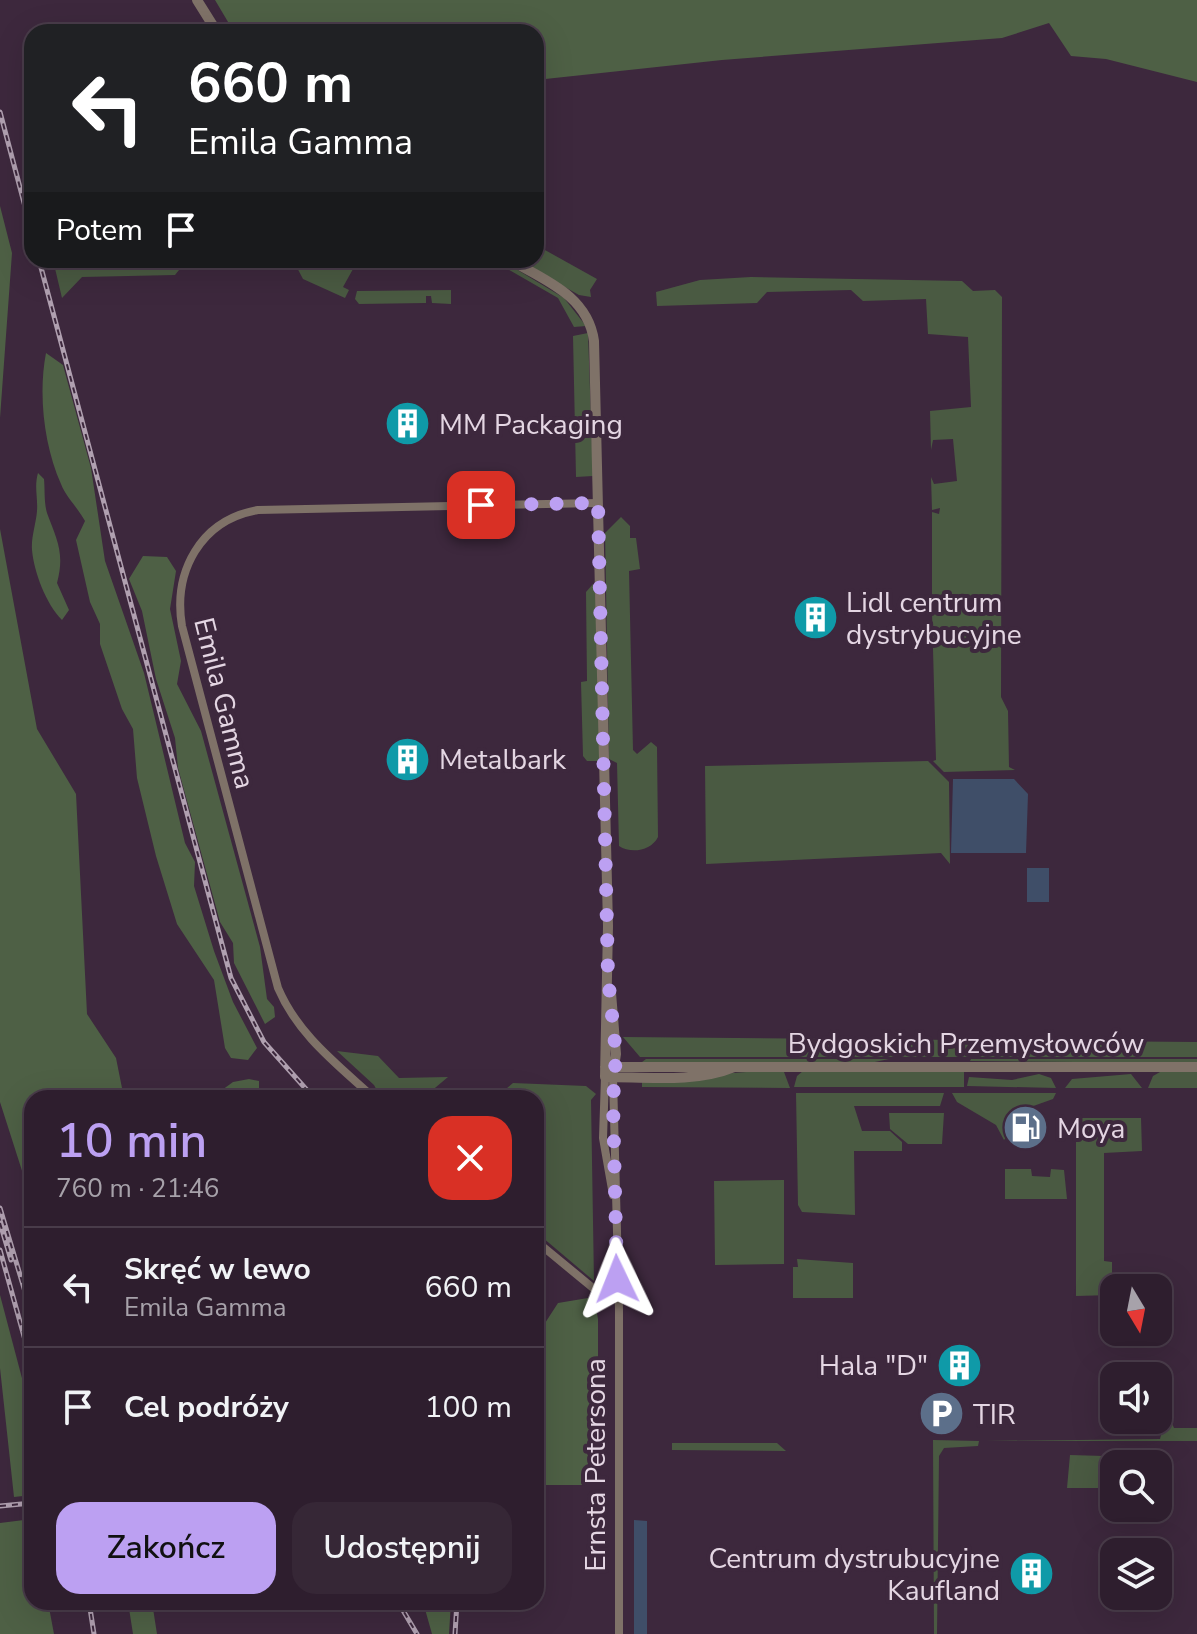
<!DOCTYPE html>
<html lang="pl">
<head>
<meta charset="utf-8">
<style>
  :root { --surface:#2e1e2e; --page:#362736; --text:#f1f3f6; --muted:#a7a2aa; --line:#493c4a; --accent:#bca0f2 }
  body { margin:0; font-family:"Nunito Sans",sans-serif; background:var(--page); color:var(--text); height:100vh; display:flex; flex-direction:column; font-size:30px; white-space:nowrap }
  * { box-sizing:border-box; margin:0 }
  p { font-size:26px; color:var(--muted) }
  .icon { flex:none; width:44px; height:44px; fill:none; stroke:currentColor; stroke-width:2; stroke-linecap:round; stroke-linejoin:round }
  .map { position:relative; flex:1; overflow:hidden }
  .side { position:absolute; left:24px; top:1090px; width:520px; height:520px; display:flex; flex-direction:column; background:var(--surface); border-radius:24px; box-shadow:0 8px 32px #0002,0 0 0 2px var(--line) }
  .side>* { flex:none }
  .banner { position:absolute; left:24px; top:24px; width:520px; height:244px; border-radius:24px; box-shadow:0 8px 32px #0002,0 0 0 2px var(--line); background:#202124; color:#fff; overflow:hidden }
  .needle { width:52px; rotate:170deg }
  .controls { position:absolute; left:1100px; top:1274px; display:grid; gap:16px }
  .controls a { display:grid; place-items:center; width:72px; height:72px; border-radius:16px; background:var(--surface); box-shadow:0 8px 32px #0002,0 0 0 2px var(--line); font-size:40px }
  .pin { position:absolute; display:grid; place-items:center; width:68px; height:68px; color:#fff; margin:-34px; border-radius:16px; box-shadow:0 4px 12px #0006 }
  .me { position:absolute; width:88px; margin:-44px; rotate:358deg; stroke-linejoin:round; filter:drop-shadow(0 0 6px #0008) }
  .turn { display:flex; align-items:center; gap:28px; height:168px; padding:0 32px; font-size:36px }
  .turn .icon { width:104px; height:104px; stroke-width:2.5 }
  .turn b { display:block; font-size:56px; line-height:68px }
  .then { display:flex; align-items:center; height:76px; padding:0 32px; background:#0003; gap:16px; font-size:30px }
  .round { display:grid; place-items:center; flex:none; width:84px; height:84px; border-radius:24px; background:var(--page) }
  .summary { display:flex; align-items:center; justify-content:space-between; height:136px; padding:0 32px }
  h1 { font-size:48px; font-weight:600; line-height:60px; color:var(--accent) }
  .primary-button { display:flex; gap:16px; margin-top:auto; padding:16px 32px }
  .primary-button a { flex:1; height:92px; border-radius:24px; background:var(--accent); color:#111; font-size:32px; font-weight:600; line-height:92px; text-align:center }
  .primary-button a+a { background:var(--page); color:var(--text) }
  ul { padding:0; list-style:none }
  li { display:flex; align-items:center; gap:24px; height:120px; padding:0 32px; border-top:2px solid var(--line) }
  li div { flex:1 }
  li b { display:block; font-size:30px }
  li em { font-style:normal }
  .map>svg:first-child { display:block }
  .green { fill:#4a5a42 }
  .forest { fill:#4e6045 }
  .water { fill:#3f4e68 }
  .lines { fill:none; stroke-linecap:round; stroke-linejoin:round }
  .minor { stroke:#7f7268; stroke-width:8 }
  .tertiary { stroke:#7f7268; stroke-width:10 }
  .rail-casing { stroke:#b0a0b0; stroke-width:5 }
  .rail { stroke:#3d283d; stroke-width:2; stroke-dasharray:6; stroke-linecap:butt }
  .route { stroke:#bca0f2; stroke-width:14; stroke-dasharray:0 25.2 }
  .labels { text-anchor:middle; stroke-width:8; stroke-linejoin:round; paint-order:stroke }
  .poi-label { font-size:28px; fill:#e4d6e3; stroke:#3d283d; text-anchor:start }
  .street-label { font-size:28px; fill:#e4d6e3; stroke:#3d283d }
</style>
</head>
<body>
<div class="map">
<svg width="1197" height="1634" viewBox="0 0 1197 1634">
  <rect width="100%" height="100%" fill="#3d283d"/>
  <path class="green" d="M536,245L597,279L590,290L591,297L579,295L517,260H536Z
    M53,260H187L175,275L82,277L62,298Z
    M293,260H358L343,287L349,290L345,298L303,279Z
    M492,260H501L564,298L586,326L574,327L558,298Z
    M751,277L962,281L973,291L995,290L1002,297L1001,697L1008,711L1009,767L1015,770L944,772L933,761L936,760L932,612H938V606L932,605V512L939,514L940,508L932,510L931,477L934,484L957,481L953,439L933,440L931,450L930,411L971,407L968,337L928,334L926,299L863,301L851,290L767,292L757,303L657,306L656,292L700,280Z
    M451,290V304L432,303L431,296H426V303L359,304L355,299L357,291Z
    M588,333L593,476L576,477L573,336Z
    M621,517L630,526V538H636L640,569L629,571L633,750L637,754L651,742L657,747L658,837C651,851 631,854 619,846L617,763L609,759L605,533Z
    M593,584L597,602L600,761H587L583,756L581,682L587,681L586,592Z
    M928,761L949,782L950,864L941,853L706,864L705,766Z
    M623,1037L1197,1042V1057H640Z
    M337,1051L378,1056L399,1078L448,1077L423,1098H381L374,1085Z
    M646,1059H889L870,1063L642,1062Z
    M1197,1059V1063L970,1061L971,1059Z
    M759,1071L784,1072L790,1088L642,1087V1080Z
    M803,1071H964V1087H794L797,1076Z
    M1160,1072H1197V1088H1148L1153,1076Z
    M1039,1074L1051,1078L1056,1088L967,1086L969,1077L1012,1080Z
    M1131,1074L1142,1088H1065L1072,1079Z
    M513,1083L586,1086L596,1094L591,1100L594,1281L536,1232V1098H467L499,1095Z
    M796,1093H944L940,1106H854L862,1131H890L902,1142V1151H854L855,1215L802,1212L798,1205Z
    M952,1093H1056L1053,1099L1025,1109L1016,1121L1009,1123V1134L1004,1140L996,1125L957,1102Z
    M889,1113H944L942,1144H908L890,1129Z
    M1076,1118H1141L1142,1151L1104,1153V1261L1112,1262V1295L1076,1296Z
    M1005,1169H1031L1032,1176L1050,1177L1051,1169L1064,1170L1067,1199H1005Z
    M784,1180V1264L715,1265L714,1181Z
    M797,1259L853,1263V1298H793V1267H798Z
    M1171,1421L1174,1428H1197V1441H985L1160,1439L1163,1427Z
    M933,1440L979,1441L978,1446L944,1448L939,1456L937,1634H934Z
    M672,1443H777L786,1451L672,1450Z
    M1070,1455L1104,1456L1105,1488H1067Z"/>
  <path class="forest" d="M215,0H1197V82L1106,59L1071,56L1049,23L1002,38L722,60L536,80V32H234Z
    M0,206L12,253L0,418Z
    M46,353L63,365L91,468L105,561L144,673L185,843L195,862L194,886L214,951L233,1002L257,1048L248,1060L231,1058L225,1048L214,980L177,924L156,856L137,778L133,729L122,709L100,644V624L90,602L76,540L85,521C78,508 66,497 61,484C44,446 38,394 46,353Z
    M38,473L44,479C45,490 44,503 47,513C57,540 65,553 57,583L69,610L62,620C46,604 34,572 32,550C31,537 36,524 37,511C38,497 34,487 38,473Z
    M0,529L37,729L76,794L87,1014L116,1058L124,1098H32V1202L0,1102Z
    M143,556L167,557L176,571L170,609L181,661L177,684L201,731L260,947L267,999L274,1007L275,1017L265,1024L234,963L233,943L220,922L178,768L175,738L156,679L142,611L129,579Z
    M249,1079L259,1081V1098H221L222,1090L233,1082Z
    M0,1295L32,1416V1495L14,1497L0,1368Z
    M594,1297L598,1319V1478L592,1485H536V1337L558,1303Z
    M32,1519V1602H48L54,1634H0V1523Z
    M128,1602H152L157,1634H133Z
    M423,1602H451L449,1634H432Z"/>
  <path class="water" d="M953,779H1014L1028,794L1026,853H951Z
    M1027,868H1049V902H1027Z
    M634,1520L647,1521V1634H634Z"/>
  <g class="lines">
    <path class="minor" d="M605,1077L603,1138L613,1195
      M613,1077L619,1309V1634
      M374,1098C337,1064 298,1035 278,988L182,626C173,572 200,520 258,510L598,503
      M536,1241L599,1293L618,1299"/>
    <path class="tertiary" d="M197,0L217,32
      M510,260C545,280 588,296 594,341L608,926L605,1077C646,1077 695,1083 734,1067
      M611,993L616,1054L613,1073
      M605,1067H1197"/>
    <defs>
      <path id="rail" d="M0,112L32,233
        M39,260L231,978L264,1042L314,1098
        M0,1208L32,1315
        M0,1223L11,1260
        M0,1250L32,1365
        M0,1506L32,1503
        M89,1602L94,1634
        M398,1602L417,1634
        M455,1634L457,1602"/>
    </defs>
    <use href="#rail" class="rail-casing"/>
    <use href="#rail" class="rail"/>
  </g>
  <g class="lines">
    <path class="route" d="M481,505L598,503L608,976L616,1054L613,1102L617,1279"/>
  </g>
  <defs>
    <symbol id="building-disc" viewBox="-11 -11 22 22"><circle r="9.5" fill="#0f9aa8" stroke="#3d283d"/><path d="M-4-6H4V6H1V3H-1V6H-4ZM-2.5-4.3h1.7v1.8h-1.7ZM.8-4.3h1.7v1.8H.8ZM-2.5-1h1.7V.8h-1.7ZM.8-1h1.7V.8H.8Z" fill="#fff"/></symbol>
    <symbol id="fuel-disc" viewBox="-11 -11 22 22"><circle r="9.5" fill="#5c6f8a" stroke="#3d283d"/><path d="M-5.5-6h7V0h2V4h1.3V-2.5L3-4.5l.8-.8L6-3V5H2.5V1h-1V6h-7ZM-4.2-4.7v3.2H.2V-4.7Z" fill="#fff"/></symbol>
    <symbol id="parking-disc" viewBox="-11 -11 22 22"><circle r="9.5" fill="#5c6f8a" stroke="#3d283d"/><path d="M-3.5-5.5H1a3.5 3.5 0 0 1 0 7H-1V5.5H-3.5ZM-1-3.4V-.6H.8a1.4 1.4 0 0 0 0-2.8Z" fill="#fff"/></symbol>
  </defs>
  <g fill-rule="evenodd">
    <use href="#building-disc" x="382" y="398" width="51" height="51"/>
    <use href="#building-disc" x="790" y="592" width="51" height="51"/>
    <use href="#building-disc" x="382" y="734" width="51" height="51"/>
    <use href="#fuel-disc" x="1000" y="1102" width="51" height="51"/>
    <use href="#building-disc" x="934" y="1340" width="51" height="51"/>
    <use href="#parking-disc" x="916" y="1388" width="51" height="51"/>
    <use href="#building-disc" x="1006" y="1548" width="51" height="51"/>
  </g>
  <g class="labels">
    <g class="poi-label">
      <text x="439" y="434">MM Packaging</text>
      <text x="846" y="612">Lidl centrum<tspan x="846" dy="32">dystrybucyjne</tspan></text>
      <text x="439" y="769">Metalbark</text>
      <text x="1057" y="1138">Moya</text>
      <text x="928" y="1375" text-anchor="end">Hala "D"</text>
      <text x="973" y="1424">TIR</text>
      <text x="1000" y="1568" text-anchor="end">Centrum dystrubucyjne<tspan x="1000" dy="32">Kaufland</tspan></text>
    </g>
    <g class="street-label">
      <text transform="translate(225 703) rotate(76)" y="10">Emila Gamma</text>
      <text x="966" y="1053">Bydgoskich Przemysłowców</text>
      <text transform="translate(595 1465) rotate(-90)" y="10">Ernsta Petersona</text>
    </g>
  </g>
</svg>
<div class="controls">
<a><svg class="needle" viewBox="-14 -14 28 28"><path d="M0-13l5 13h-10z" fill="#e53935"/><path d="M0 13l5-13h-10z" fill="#a7a2aa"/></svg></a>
<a><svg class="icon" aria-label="sound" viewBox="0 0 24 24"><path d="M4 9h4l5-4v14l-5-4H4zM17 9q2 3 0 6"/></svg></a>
<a><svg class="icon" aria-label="search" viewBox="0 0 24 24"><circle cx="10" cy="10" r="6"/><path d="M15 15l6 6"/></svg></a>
<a><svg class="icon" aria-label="layers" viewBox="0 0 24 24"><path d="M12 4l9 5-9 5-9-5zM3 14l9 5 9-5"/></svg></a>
</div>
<div class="pin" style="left:481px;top:505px;background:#d93025"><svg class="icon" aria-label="arrive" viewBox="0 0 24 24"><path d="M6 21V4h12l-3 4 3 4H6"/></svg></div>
<svg class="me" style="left:617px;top:1279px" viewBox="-20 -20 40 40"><path d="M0-17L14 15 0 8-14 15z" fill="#bca0f2" stroke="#fff" stroke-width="4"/></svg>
<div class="banner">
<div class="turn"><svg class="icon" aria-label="left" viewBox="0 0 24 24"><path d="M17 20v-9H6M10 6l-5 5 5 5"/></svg><div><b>660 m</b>Emila Gamma</div></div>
<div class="then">Potem<svg class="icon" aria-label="arrive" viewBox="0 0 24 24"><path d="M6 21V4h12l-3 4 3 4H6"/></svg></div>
</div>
<section class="side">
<div class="summary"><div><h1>10 min</h1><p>760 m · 21:46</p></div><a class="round" style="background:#d93025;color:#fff"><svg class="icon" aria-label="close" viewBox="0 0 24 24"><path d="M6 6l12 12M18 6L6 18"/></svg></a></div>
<ul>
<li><svg class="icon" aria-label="left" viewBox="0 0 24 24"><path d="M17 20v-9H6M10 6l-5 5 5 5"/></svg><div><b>Skręć w lewo</b><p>Emila Gamma</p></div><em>660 m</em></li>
<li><svg class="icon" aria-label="arrive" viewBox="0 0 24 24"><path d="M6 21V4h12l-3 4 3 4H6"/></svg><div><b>Cel podróży</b></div><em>100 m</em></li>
</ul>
<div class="primary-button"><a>Zakończ</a><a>Udostępnij</a></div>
</section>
</div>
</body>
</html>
